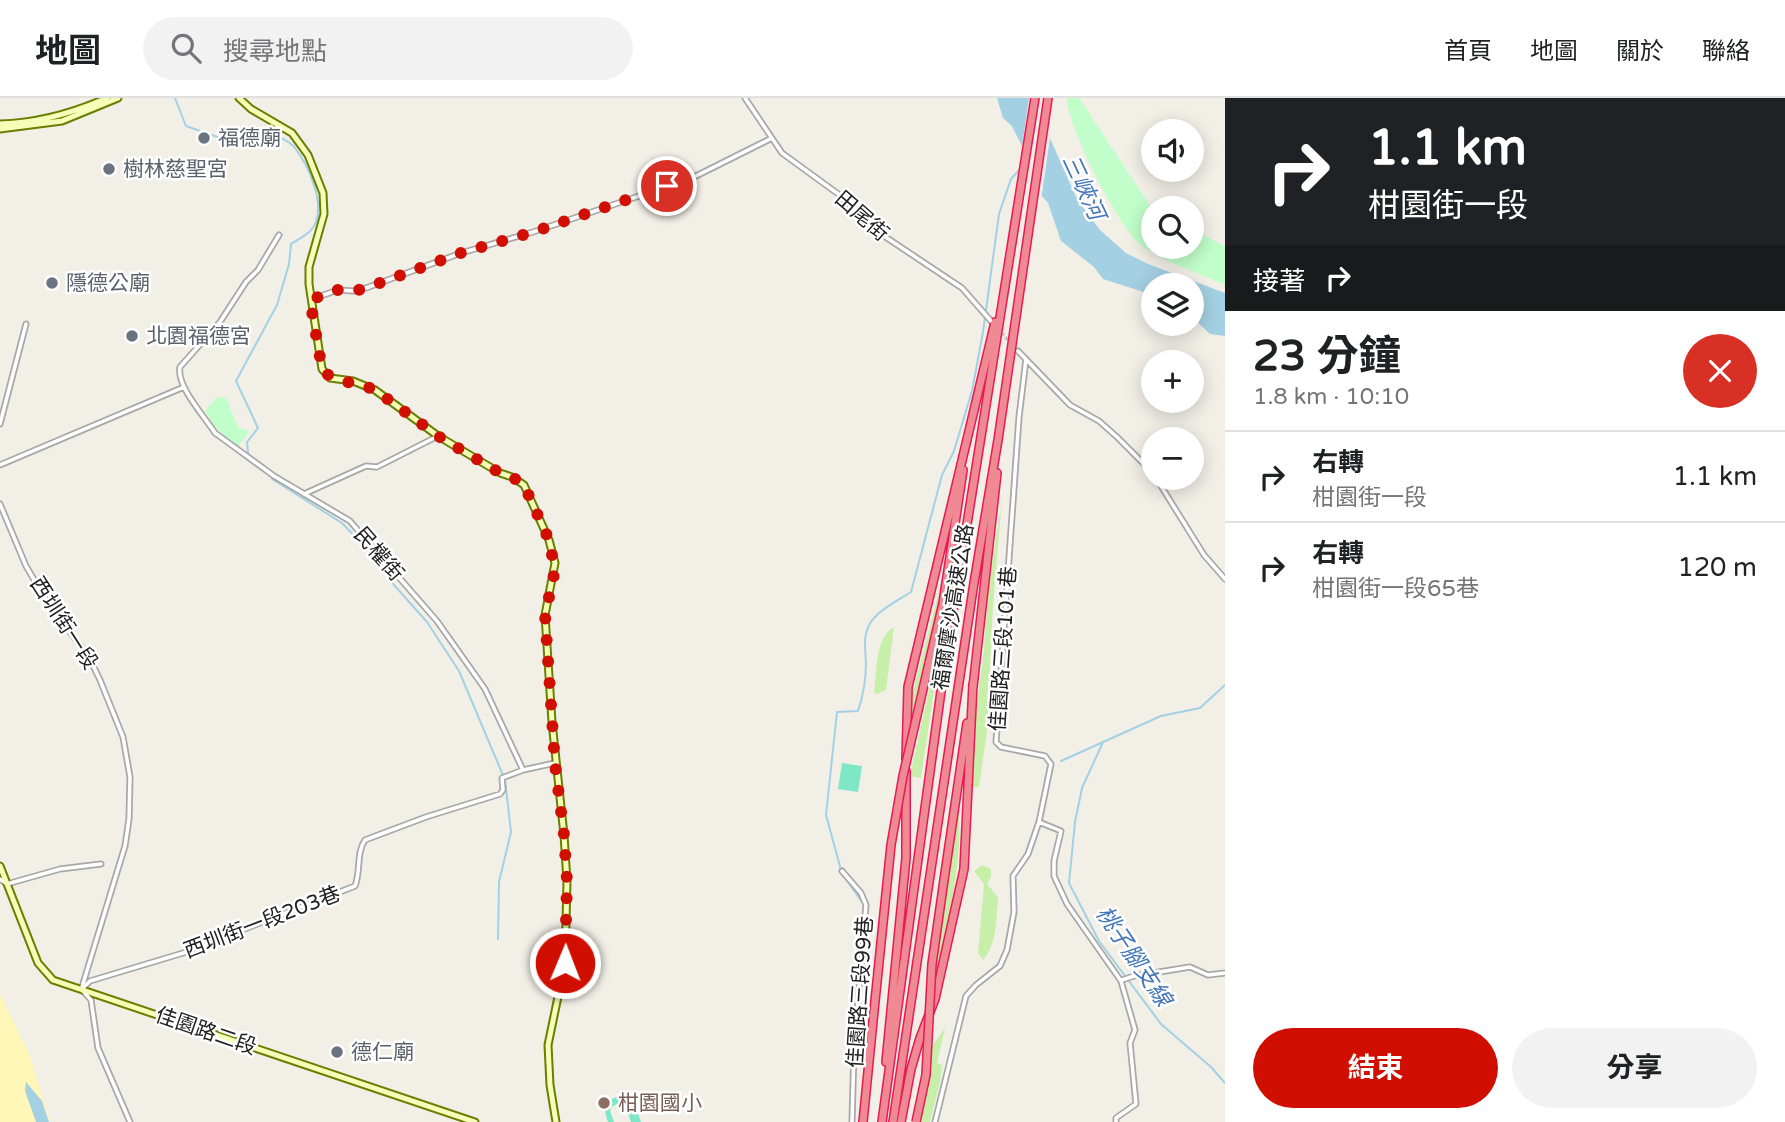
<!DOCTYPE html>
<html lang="zh-TW">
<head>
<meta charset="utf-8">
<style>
  :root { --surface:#fff; --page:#f2f2f2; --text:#202124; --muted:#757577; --line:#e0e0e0; --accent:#d10f00 }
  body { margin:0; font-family:"Varela Round","Noto Sans TC",sans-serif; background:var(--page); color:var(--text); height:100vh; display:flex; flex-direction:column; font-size:26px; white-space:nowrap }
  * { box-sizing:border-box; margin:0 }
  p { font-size:23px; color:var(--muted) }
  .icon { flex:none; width:38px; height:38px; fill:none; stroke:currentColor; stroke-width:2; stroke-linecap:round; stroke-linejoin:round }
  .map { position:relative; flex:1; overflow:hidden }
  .details { display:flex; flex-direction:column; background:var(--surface); width:560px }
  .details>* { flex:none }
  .banner { background:#202124; color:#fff; overflow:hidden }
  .controls { position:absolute; left:1141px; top:21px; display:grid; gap:14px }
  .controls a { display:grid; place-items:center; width:63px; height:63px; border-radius:50%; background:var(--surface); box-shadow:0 4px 18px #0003; font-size:35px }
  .pin { position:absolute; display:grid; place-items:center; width:60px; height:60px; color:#fff; margin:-30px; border:4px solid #fff; border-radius:50%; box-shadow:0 2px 7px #0007 }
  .me { position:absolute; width:77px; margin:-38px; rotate:1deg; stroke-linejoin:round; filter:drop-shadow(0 0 5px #0008) }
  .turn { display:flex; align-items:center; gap:24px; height:147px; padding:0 28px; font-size:32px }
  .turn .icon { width:91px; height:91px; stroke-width:2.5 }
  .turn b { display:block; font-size:49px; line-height:60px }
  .then { display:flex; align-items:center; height:66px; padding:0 28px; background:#0003; gap:14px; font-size:26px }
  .round { display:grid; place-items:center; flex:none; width:74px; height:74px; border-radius:37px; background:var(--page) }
  .overview { display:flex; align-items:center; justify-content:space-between; height:119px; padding:0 28px }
  h1 { font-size:42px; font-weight:700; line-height:52px }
  .action { display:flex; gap:14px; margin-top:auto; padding:14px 28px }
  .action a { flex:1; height:80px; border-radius:42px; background:var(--accent); color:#fff; font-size:28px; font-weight:700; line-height:80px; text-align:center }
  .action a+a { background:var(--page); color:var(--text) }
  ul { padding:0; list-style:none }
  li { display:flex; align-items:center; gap:21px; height:91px; padding:0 28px; border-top:2px solid var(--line) }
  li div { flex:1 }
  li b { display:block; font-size:26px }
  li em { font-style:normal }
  header { display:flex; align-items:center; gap:42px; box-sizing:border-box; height:98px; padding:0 35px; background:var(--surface); border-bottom:2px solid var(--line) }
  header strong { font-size:33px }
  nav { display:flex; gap:38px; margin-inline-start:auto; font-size:24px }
  .search { width:490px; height:63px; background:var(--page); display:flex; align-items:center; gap:18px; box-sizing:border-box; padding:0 24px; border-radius:38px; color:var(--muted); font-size:26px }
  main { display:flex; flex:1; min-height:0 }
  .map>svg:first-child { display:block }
  .grass { fill:#c7efa9 }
  .sand { fill:#fff6b7 }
  .park { fill:#c1feca }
  .pitch { fill:#7ee7c6 }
  .water { fill:#a4d0e3 }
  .pier { fill:#f2efe7 }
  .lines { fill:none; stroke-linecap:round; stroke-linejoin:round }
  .stream { stroke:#a4d0e3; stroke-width:2 }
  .street-tunnel { stroke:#c8c6bf; stroke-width:3.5; stroke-dasharray:3.5 2; stroke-linecap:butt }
  .street-casing { stroke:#a8a8a8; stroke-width:7 }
  .secondary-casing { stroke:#697f00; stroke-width:9 }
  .highway-casing { stroke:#ea1952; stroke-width:10 }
  .street { stroke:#fff; stroke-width:3.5 }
  .secondary { stroke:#f6ffb7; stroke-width:5 }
  .highway { stroke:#ef8994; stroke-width:7 }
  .highway-bridge-casing { stroke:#ea1952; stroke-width:10; stroke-linecap:butt }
  .highway-bridge { stroke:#ef8994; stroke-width:7 }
  .route { stroke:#d10f00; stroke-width:12; stroke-dasharray:0 21.6 }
  .worship-dot { fill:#6b7280; stroke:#fff; stroke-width:2.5 }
  .education-dot { fill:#8d6e63; stroke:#fff; stroke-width:2.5 }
  .labels { text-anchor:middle; stroke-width:5; stroke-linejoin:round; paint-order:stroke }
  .worship-label { font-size:21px; fill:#5b616d; stroke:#fff; text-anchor:start }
  .street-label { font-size:21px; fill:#212121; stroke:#fff }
  .education-label { font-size:21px; fill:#785e54; stroke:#fff; text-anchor:start }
  .water-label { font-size:23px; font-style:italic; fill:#4376ba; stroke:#fff }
</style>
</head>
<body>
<header>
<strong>地圖</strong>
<div class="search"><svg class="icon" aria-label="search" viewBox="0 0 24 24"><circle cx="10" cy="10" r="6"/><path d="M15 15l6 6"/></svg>搜尋地點</div>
<nav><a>首頁</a><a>地圖</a><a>關於</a><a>聯絡</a></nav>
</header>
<main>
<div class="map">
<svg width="1225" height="1024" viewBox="0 0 1225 1024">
  <rect width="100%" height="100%" fill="#f2efe7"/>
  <path class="grass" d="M1002,402L993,506L987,633L979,689H973V660L977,603L983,563L989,485Z
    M943,477L939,511L909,639V610Z
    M944,525L921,680L910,678Z
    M894,529L886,592L877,596L874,594C877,574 875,539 894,529Z
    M959,711C962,770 948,825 935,881L945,795Z
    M982,767L991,771V779L987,786L998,799C996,819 998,845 983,862L978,855L984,786L974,773Z
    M945,930L937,965L942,967L940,984L930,1024H921L932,948Z"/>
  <path class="sand" d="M0,896L29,955L50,1024H0Z"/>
  <path class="park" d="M1067,0H1079L1153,112V149H1192V131L1225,148V187C1199,175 1170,166 1146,151C1121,137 1067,28 1067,0Z
    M220,299L226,300L238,329L249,333L238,349L217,331L205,313L216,300Z"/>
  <path class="pitch" d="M842,665L862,668L858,694L838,691Z
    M631,996L641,1024H631L628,1015L632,1013L631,1009L621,1004L611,1009L610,1013L614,1024H608C604,1012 603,1005 616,999L629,1001L628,997Z"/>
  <path class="water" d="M997,0H1032L1078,103L1100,132L1126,155L1148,166L1225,195V238L1210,236L1192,219V187H1153V197L1103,181L1094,169L1061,143L1048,105L1041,97L1043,90L1012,28L1003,20Z
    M26,984L42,1003L49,1024H36L25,993Z"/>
  <path class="pier" d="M1029,0H1036L1051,33L1041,102L1037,98L1039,91L1021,56Z"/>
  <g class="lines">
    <path class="stream" d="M175,0L186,28L240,47L272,35C279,39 290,43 295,50C308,67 324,102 316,124C312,135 300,140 291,146L289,166L277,207L236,283L258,330L247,344L248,355
      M272,381L342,425L380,465L394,487L427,524L459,573L505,682L511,734L499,784L498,841
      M1103,644L1082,690L1075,724L1069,785L1099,843L1161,926L1211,969L1225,985
      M1061,663L1161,618L1200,610L1225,587
      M841,772L826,717L837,614L858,613C863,598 866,581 866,565C865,548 862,532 875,519C885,508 899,502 911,494L942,377L954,353L972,293L983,234L999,116L1011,81L1020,71
      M843,777L864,807L851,950"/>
    <path class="street-tunnel" d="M998,231L1018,253"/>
    <defs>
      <path id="street" d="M745,0L782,55L841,98L869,128L962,190L991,223
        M279,137L258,172L246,184L220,224L180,269C176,288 205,319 215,335L222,340L274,378L350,423L355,429L437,523L485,591L523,672
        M312,201L338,192L354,193L366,190L461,155L533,134L692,80L770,41
        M1018,253L1070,307L1099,323L1117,339L1153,375
        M0,326L26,226
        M0,367L184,289
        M1156,380L1204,457L1225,481
        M304,396L366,368L377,369L438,338
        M0,406L26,468L46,502L89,559L100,582L123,639L130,679L129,721L125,748L82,889
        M1039,724L1061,733L1054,763V778L1067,806L1121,883L1135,932L1130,945L1136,1006L1116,1020V1024
        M842,773L861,795L866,807L854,951L852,1024
        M0,781L7,786L60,771L101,766
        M1122,882L1134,878L1190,869L1208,877L1225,875
        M82,891L90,883L183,855L355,788C361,773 356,755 365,742L426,719L500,696L503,692L502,680L523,672L555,665
        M83,893L91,902L98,950L130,1024
        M935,1024L966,898L976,887L1000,868L1007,852L1014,814L1013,778L1028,756L1039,724L1051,666L1045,658L1001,649L996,644L1019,319L1026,261"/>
      <path id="secondary" d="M239,0L251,11L292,35L308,57L323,95L324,116L309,169V186L322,271L330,280L353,283L375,292L438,338L500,375L512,379L524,387L549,442L555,465L545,517L552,624L564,737L567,783L565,865L548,947L550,987L556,1024
        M0,26C37,25 73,15 107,0
        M0,31L62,23L118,0
        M0,768L38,865L53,882L475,1024"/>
      <path id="highway" d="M929,565L943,505L963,372
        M973,589L997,375
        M906,661L908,589L995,224
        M944,782L967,625
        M886,964L906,760V673
        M863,1024L874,913
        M882,1024L945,564L1035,0
        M893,1024L973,491L998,342L1048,0
        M901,1024L911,971L920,940L935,901L964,771L973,586"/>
    </defs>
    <use href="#street" class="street-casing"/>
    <use href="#secondary" class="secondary-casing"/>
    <use href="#highway" class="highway-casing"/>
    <use href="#street" class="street"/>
    <use href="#secondary" class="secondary"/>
    <use href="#highway" class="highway"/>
    <defs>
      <path id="highway-bridge" d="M874,913L891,747L903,678L929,565
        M916,1024L926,977L932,866L944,782"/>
    </defs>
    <use href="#highway-bridge" class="highway-bridge-casing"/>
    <use href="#highway-bridge" class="highway-bridge"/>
  </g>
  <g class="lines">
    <path class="route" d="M565,865L567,783L564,737L555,666L545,517L555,472L549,442L524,387L512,379L500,375L438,338L375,292C360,285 329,283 322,271L310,202L338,192L354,193L366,190L461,155L533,134L667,88"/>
  </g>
  <g class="worship-dot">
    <circle cx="204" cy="40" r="7"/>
    <circle cx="109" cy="71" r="7"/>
    <circle cx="52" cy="185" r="7"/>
    <circle cx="132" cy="238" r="7"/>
    <circle cx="337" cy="954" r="7"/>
  </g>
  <circle class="education-dot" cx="604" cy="1005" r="7"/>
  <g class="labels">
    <g class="worship-label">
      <text x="218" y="47">福德廟</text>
      <text x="123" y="78">樹林慈聖宮</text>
      <text x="66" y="192">隱德公廟</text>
      <text x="146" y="245">北園福德宮</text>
      <text x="351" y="961">德仁廟</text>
    </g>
    <g class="street-label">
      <text transform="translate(862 118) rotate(41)" y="7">田尾街</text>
      <text transform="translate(379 456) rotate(49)" y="7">民權街</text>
      <text transform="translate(953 509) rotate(-81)" y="7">福爾摩沙高速公路</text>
      <text transform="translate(64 525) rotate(57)" y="7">西圳街一段</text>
      <text transform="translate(1003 551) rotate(-86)" y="7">佳園路三段101巷</text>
      <text transform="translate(262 824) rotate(-21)" y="7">西圳街一段203巷</text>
      <text transform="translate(860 894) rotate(-86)" y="7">佳園路三段99巷</text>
      <text transform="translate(206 933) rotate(19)" y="7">佳園路二段</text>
    </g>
    <g class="education-label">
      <text x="618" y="1012">柑園國小</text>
    </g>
    <g class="water-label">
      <text transform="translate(1084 89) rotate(65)" y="8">三峽河</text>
      <text transform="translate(1134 858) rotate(56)" y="8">桃子腳支線</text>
    </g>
  </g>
</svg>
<div class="controls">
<a><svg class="icon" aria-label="sound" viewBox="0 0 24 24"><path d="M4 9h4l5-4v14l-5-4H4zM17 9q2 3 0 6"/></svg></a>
<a><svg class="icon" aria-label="search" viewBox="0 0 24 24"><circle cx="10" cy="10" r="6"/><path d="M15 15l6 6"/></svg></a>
<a><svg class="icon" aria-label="layers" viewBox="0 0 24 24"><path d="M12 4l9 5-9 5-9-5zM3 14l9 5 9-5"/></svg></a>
<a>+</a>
<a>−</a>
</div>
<div class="pin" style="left:667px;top:88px;background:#d93025"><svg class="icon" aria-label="arrive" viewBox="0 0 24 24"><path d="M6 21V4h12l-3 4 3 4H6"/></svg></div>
<svg class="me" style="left:565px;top:865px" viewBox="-20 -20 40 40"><circle r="17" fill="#d10f00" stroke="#fff" stroke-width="3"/><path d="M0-11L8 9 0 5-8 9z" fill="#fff"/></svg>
</div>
<section class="details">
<div class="banner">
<div class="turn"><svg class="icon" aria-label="right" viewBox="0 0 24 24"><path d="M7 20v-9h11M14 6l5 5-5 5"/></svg><div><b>1.1 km</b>柑園街一段</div></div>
<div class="then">接著<svg class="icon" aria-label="right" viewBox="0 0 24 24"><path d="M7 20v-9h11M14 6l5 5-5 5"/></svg></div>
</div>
<div class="overview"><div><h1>23 分鐘</h1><p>1.8 km · 10:10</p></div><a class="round" style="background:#d93025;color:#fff"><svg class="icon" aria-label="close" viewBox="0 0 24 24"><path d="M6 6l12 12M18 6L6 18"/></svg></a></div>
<ul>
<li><svg class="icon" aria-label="right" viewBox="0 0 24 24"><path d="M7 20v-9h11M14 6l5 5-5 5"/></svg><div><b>右轉</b><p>柑園街一段</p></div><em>1.1 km</em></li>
<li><svg class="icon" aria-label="right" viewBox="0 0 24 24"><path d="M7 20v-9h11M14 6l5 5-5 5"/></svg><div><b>右轉</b><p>柑園街一段65巷</p></div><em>120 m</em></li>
</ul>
<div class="action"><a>結束</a><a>分享</a></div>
</section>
</main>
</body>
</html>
